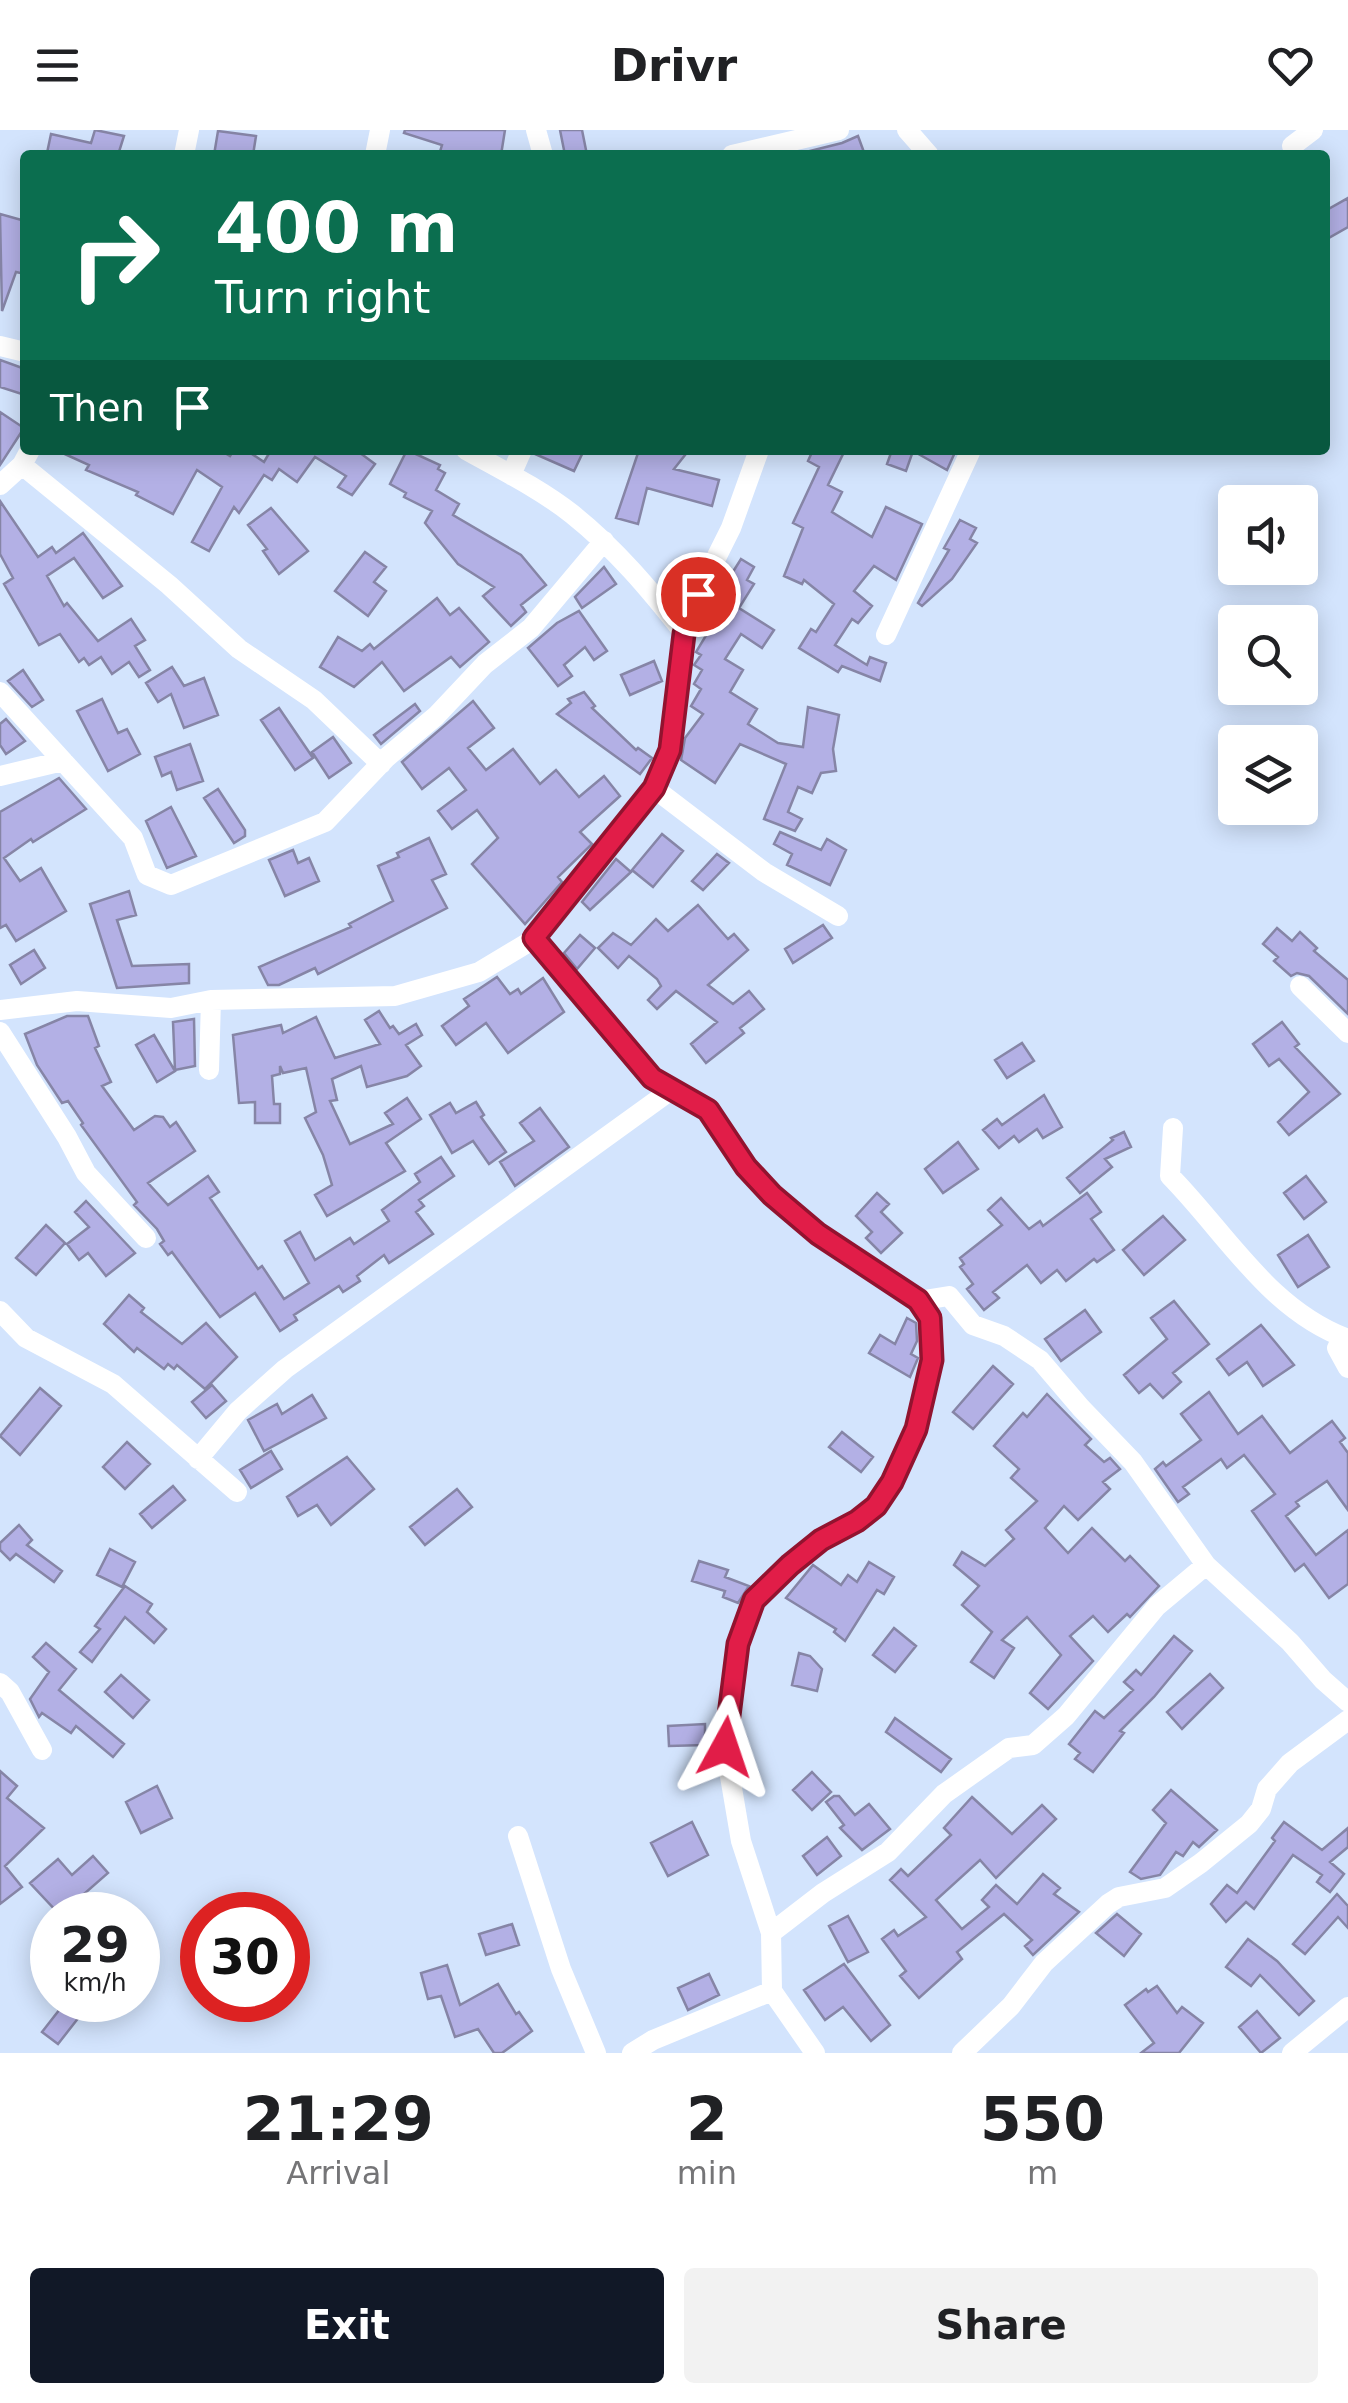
<!DOCTYPE html>
<html lang="en">
<head>
<meta charset="utf-8">
<style>
  :root { --surface:#fff; --page:#f2f2f2; --text:#202124; --muted:#757577; --accent:#111827 }
  body { margin:0; font-family:"DejaVu Sans",sans-serif; background:var(--page); color:var(--text); height:100vh; display:flex; flex-direction:column; font-size:38px; white-space:nowrap }
  * { box-sizing:border-box; margin:0 }
  p { font-size:32px; color:var(--muted) }
  .icon { flex:none; width:55px; height:55px; fill:none; stroke:currentColor; stroke-width:2; stroke-linecap:round; stroke-linejoin:round }
  .map { position:relative; height:1923px; overflow:hidden }
  .details { display:flex; flex-direction:column; background:var(--surface); flex:1 }
  .details>* { flex:none }
  .hud { position:absolute; left:20px; top:20px; width:1310px; height:305px; border-radius:10px; box-shadow:0 5px 25px #0003; background:#0b6e4f; color:#fff; overflow:hidden }
  .buttons { position:absolute; left:1218px; top:355px; display:grid; gap:20px }
  .buttons a { display:grid; place-items:center; width:100px; height:100px; border-radius:10px; background:var(--surface); box-shadow:0 5px 25px #0003; font-size:50px }
  .speed { position:absolute; left:30px; top:1762px; display:flex; gap:20px; font-size:50px; font-weight:700; text-align:center }
  .speed>* { display:grid; place-content:center; width:130px; height:130px; border-radius:50%; background:var(--surface); box-shadow:0 5px 25px #0003; line-height:1 }
  .speed small { font-size:25px; font-weight:400 }
  .speed .limit { border:15px solid #d22; background:#fff; color:#111 }
  .pin { position:absolute; display:grid; place-items:center; width:85px; height:85px; color:#fff; margin:-42px; border:5px solid #fff; border-radius:50%; box-shadow:0 2px 10px #0007 }
  .me { position:absolute; width:110px; margin:-55px; rotate:5deg; stroke-linejoin:round; filter:drop-shadow(0 0 8px #0008) }
  .turn { display:flex; align-items:center; gap:35px; height:210px; padding:0 30px; font-size:45px }
  .turn .icon { width:130px; height:130px; stroke-width:2.5 }
  .turn b { display:block; font-size:70px; line-height:85px }
  .then { display:flex; align-items:center; height:95px; padding:0 30px; background:#0003; gap:20px; font-size:38px }
  .eta { display:flex; justify-content:space-evenly; align-items:center; height:170px; text-align:center }
  .eta b { font-size:60px; font-weight:700; line-height:70px }
  .button { display:flex; gap:20px; margin-top:auto; padding:20px 30px }
  .button a { flex:1; height:115px; border-radius:10px; background:var(--accent); color:#fff; font-size:40px; font-weight:700; line-height:115px; text-align:center }
  .button a+a { background:var(--page); color:var(--text) }
  header { display:flex; justify-content:space-between; align-items:center; height:130px; padding:0 30px; background:var(--surface); font-size:45px; font-weight:700 }
  .map>svg:first-child { display:block }
  .building { fill:#b3b0e5; stroke:#8685a6; stroke-width:2.5 }
  .lines { fill:none; stroke-linecap:round; stroke-linejoin:round }
  .street { stroke:#fff; stroke-width:20 }
  .route-casing { stroke:#92132f; stroke-width:25 }
  .route { stroke:#e11d48; stroke-width:18 }
</style>
</head>
<body>
<header><svg class="icon" aria-label="menu" viewBox="0 0 24 24"><path d="M4 6h16M4 12h16M4 18h16"/></svg>Drivr<svg class="icon" aria-label="heart" viewBox="0 0 24 24"><path d="M12 20l-8-8c-3-5 5-10 8-4 3-6 11-1 8 4z"/></svg></header>
<div class="map">
<svg width="1348" height="1923" viewBox="0 0 1348 1923">
  <rect width="100%" height="100%" fill="#d3e4fd"/>
  <path class="building" d="M95,0L124,6L118,25L47,23L51,4L91,13Z
    M405,0H505L501,25H439L442,15L404,3Z
    M560,0H582L587,25H565Z
    M218,1L256,6L253,25H214Z
    M858,6L865,25H794L842,13Z
    M1348,68V97L1325,110V81Z
    M0,84L25,91V144L16,142L2,181Z
    M0,230L25,239V265L0,257Z
    M0,282L24,298L0,335Z
    M56,320H220L230,326L234,320H246L264,332L271,320H356L375,334L352,365L338,357L346,346L315,327L297,352L279,339L272,350L264,345L239,383L234,377L209,421L192,412L222,357L197,340L173,384L136,365L138,362L86,340L89,335Z
    M407,320L440,335L438,339L445,343L436,360L459,374L453,385L521,425L546,455L521,475L526,482L511,496L483,466L494,457L458,434L425,393L432,381L404,367L406,363L390,354Z
    M536,320H584L574,341L535,324Z
    M639,320H689L674,339L719,350L712,376L647,358L638,394L616,388Z
    M813,320H845L828,355L842,362L832,382L872,407L886,377L922,394L896,450L874,436L854,461L872,476L858,493L852,489L835,515L867,535L870,527L886,533L880,551L842,536L838,542L799,518L811,499L816,502L834,474L804,450L802,454L784,446L803,398L793,393L819,337L808,331Z
    M892,320H956L947,340L913,321L906,341L887,334Z
    M0,371L38,427L52,417L56,423L83,403L122,456L103,468L74,428L47,446L64,476L67,473L98,511L131,489L145,510L135,516L150,540L139,547L129,532L112,544L101,527L89,535L84,528L79,532L60,504L39,515L4,454L13,448L0,424Z
    M271,378L308,421L279,444L263,421L267,419L248,395Z
    M960,390L976,398L970,409L977,413L952,449L922,476L918,473L949,420L944,418Z
    M365,422L386,437L374,452L386,461L368,486L335,461Z
    M741,429L754,437L747,450L754,454L739,478L774,500L762,518L741,504L725,529L743,540L730,562L757,579L748,594L778,613L803,617L808,577L839,585L833,619L836,641L821,643L812,663L798,657L788,682L802,689L795,701L764,689L786,634L740,614L715,653L681,630L685,608L703,584L691,576L701,559L694,554L702,540L694,535L701,525L696,522L716,489L707,483Z
    M604,437L616,454L582,478L575,467Z
    M437,468L450,485L459,478L489,512L460,537L451,527L404,561L382,532L354,557L320,537L338,507L362,521L370,514L374,519Z
    M579,481L607,521L594,530L585,517L564,535L572,546L558,556L528,518L557,493Z
    M654,531L662,551L630,565L621,545Z
    M172,537L184,556L204,548L218,585L184,598L171,564L158,572L146,553Z
    M23,540L43,570L32,577L8,551Z
    M584,562L595,576L592,578L636,620L638,618L652,628L640,644L557,584L571,573L568,569Z
    M102,569L118,603L127,599L140,624L108,641L77,581Z
    M473,571L494,598L468,618L486,640L513,619L540,654L556,640L579,667L604,646L620,666L580,702L592,714L558,747L562,752L525,794L472,734L498,708L477,680L452,699L438,681L466,660L449,638L422,659L402,632Z
    M415,574L420,581L381,614L374,605Z
    M279,578L313,628L295,640L261,590Z
    M6,589L25,611L6,624L0,615V594Z
    M333,607L351,633L329,648L312,622Z
    M190,614L203,651L177,660L171,642L162,646L155,627Z
    M59,648L86,679L33,712L31,709L4,728L20,751L41,738L66,781L16,811L6,795L0,798V682Z
    M218,659L245,700V706L234,713L204,668Z
    M171,677L196,726L167,738L146,691Z
    M780,702L821,720L827,709L846,720L830,755L787,735L792,724L774,714Z
    M662,704L683,721L653,757L632,740Z
    M429,708L446,744L432,750L447,778L318,844L315,838L279,855H268L259,837L351,797L349,794L393,771L378,736L399,727L397,723Z
    M293,720L298,733L309,728L319,751L285,766L269,730Z
    M717,724L729,733L703,760L692,751Z
    M616,729L631,742L590,780L582,772Z
    M129,761L136,785L117,790L132,836L189,834V853L117,858L90,774Z
    M698,775L728,809L734,804L748,820L708,855L733,874L749,861L764,879L740,898L744,903L706,933L691,914L717,892L676,861L657,879L648,870L661,856L657,849L629,826L618,838L598,818L613,803L631,815L656,789L668,801Z
    M823,795L832,808L793,833L785,819Z
    M1277,798L1292,811L1300,802L1317,818L1314,821L1348,850V884L1309,846L1297,843L1291,846L1274,831L1278,827L1263,814Z
    M580,805L595,818L577,839L564,823Z
    M34,820L45,838L21,854L10,835Z
    M497,847L510,864L518,859L521,864L543,848L564,882L508,923L486,893L456,915L442,896L469,876L464,869Z
    M379,881L390,898L393,896L399,904L416,894L422,905L406,915L421,936L407,946L367,957L361,936L332,949L337,970L330,971L350,1014L393,994L385,983L407,968L421,989L386,1013L405,1041L327,1086L315,1065L332,1055L323,1025L305,988L316,982L306,938L283,943L280,936V944L272,946L274,974H280V993H255V972L239,973L233,905L281,895L283,903L316,887L335,928L380,914L365,890Z
    M67,886H88L99,916L95,918L111,952L102,956L134,1000L155,986L163,987L170,997L176,992L195,1021L148,1053L168,1075L208,1046L219,1062L210,1068L258,1139L262,1136L284,1169L309,1153L285,1111L300,1102L315,1130L350,1108L354,1114L389,1091L382,1080L420,1052L415,1044L441,1027L454,1046L419,1070L424,1076L416,1082L433,1104L389,1133L384,1125L357,1146L360,1151L343,1162L339,1156L294,1185L297,1190L280,1201L255,1163L220,1187L172,1122L168,1125L160,1114L164,1111L157,1099L134,1075L137,1072L81,995L83,993L68,971L62,973L37,935L25,904Z
    M194,889L195,936L175,940L173,892Z
    M1282,892L1299,914L1295,917L1340,964L1289,1005L1278,992L1309,962L1279,929L1269,936L1253,914Z
    M154,905L175,941L157,952L136,915Z
    M1022,913L1034,931L1007,948L995,930Z
    M1044,965L1062,997L1043,1008L1037,999L1019,1012L1014,1006L999,1018L983,1000L997,989L1002,995Z
    M476,972L484,985L481,987L506,1022L489,1034L473,1011L452,1023L430,985L450,973L456,983Z
    M540,978L569,1017L515,1056L500,1032L534,1011L520,993Z
    M1124,1002L1131,1017L1105,1029L1112,1037L1080,1063L1067,1048L1113,1010L1111,1008Z
    M958,1012L978,1039L943,1063L925,1039Z
    M1306,1046L1326,1072L1304,1089L1284,1063Z
    M877,1063L889,1074L881,1082L902,1103L881,1123L866,1108L872,1102L856,1086Z
    M1087,1063L1101,1082L1091,1089L1114,1120L1097,1132L1094,1129L1066,1151L1057,1140L1041,1153L1027,1135L993,1162L999,1168L984,1180L967,1159L973,1154L960,1137L964,1134L960,1128L1002,1095L988,1080L1001,1068L1029,1099L1040,1091L1043,1096Z
    M86,1071L135,1123L106,1146L88,1123L79,1130L67,1114L89,1097L75,1082Z
    M1163,1086L1185,1110L1144,1145L1123,1120Z
    M46,1095L65,1113L36,1145L16,1128Z
    M1308,1105L1329,1137L1298,1157L1278,1125Z
    M129,1165L144,1178L141,1182L182,1214L206,1193L237,1227L205,1259L177,1235L174,1239L168,1234L164,1239L137,1218L134,1222L104,1194Z
    M1174,1171L1209,1214L1173,1243L1181,1252L1163,1268L1150,1254L1139,1263L1124,1245L1167,1209L1151,1188Z
    M1085,1180L1101,1202L1061,1231L1045,1209Z
    M907,1188L916,1193L917,1211L911,1224L918,1228L910,1247L869,1223L880,1205L895,1214Z
    M1261,1195L1294,1235L1263,1256L1247,1232L1229,1245L1217,1229Z
    M993,1236L1013,1254L973,1299L953,1282Z
    M212,1255L226,1271L206,1288L192,1272Z
    M40,1258L61,1276L20,1325L0,1306Z
    M1209,1262L1238,1304L1262,1286L1290,1323L1332,1291L1345,1308L1340,1312L1348,1323V1380L1327,1351L1296,1372L1299,1376L1286,1386L1316,1425L1348,1400V1454L1329,1468L1304,1434L1295,1441L1252,1381L1275,1364L1244,1325L1227,1338L1221,1329L1183,1357L1189,1364L1178,1372L1155,1339L1163,1332L1166,1336L1201,1310L1181,1284Z
    M1047,1264L1091,1309L1085,1315L1104,1332L1110,1328L1120,1339L1103,1352L1110,1359L1078,1390L1064,1376L1045,1398L1068,1423L1092,1398L1125,1431L1130,1426L1159,1456L1130,1487L1127,1484L1108,1502L1093,1486L1070,1506L1093,1531L1048,1579L1030,1563L1061,1525L1027,1487L1002,1510L1014,1518L994,1548L971,1532L992,1502L962,1475L979,1456L954,1435L962,1422L985,1436L1014,1409L1006,1400L1037,1371L1011,1348L1019,1339L994,1316L1023,1283L1027,1287Z
    M312,1265L326,1288L264,1321L248,1290L277,1274L282,1284Z
    M842,1302L873,1327L861,1342L829,1317Z
    M127,1312L150,1334L125,1359L103,1337Z
    M271,1321L282,1339L251,1358L240,1340Z
    M347,1327L374,1359L331,1395L317,1375L298,1386L287,1367Z
    M173,1356L185,1370L152,1398L140,1384Z
    M457,1359L472,1377L425,1415L410,1397Z
    M19,1395L32,1410L27,1415L62,1441L54,1452L16,1424L10,1430L0,1420V1413Z
    M110,1419L135,1432L122,1457L97,1445Z
    M699,1431L728,1440L725,1447L749,1456L738,1473L723,1467L725,1461L692,1451Z
    M869,1432L894,1447L884,1464L877,1460L845,1511L834,1502L836,1499L786,1468L813,1435L841,1455L848,1445L857,1452Z
    M125,1456L152,1474L147,1482L166,1499L154,1513L125,1487L92,1532L80,1522L100,1499L95,1496Z
    M894,1498L916,1516L895,1542L873,1525Z
    M1174,1506L1192,1521L1154,1567L1120,1601L1124,1603L1093,1642L1075,1629L1080,1623L1069,1614L1095,1581L1104,1588L1133,1560L1124,1552L1136,1540L1141,1545Z
    M46,1513L76,1539L59,1560L124,1614L113,1627L76,1596L71,1603L42,1583L39,1587L30,1569L49,1542L33,1527Z
    M799,1523L810,1526L822,1539L817,1561L792,1555Z
    M1210,1544L1223,1558L1182,1599L1167,1582Z
    M121,1545L149,1570L133,1588L105,1562Z
    M895,1588L951,1629L941,1642L886,1602Z
    M705,1594V1615L669,1616L668,1596Z
    M0,1641L17,1656L7,1668L44,1698L5,1736L22,1757L0,1774Z
    M812,1642L831,1662L812,1680L793,1660Z
    M157,1656L172,1688L141,1703L126,1672Z
    M1171,1660L1217,1700L1199,1717L1193,1712L1183,1726L1176,1722L1160,1745L1141,1749L1130,1742L1166,1693L1153,1680Z
    M834,1666H839L855,1685L869,1674L890,1699L862,1720L840,1698L844,1695L826,1672Z
    M972,1667L1012,1704L1042,1675L1056,1689L996,1748L980,1730L936,1770L962,1799L989,1777L982,1770L996,1755L1017,1774L1043,1744L1060,1758L1054,1764L1079,1782L1033,1825L1025,1816L1032,1810L1004,1784L957,1822L962,1829L919,1868L900,1846L906,1841L882,1809L894,1800L898,1806L926,1787L890,1750L901,1739L908,1746L951,1705L944,1698Z
    M692,1692L708,1725L668,1746L651,1713Z
    M1284,1692L1322,1720L1348,1698V1717L1330,1732L1344,1744L1330,1762L1317,1752L1322,1745L1293,1725L1254,1779L1246,1772L1226,1792L1211,1774L1227,1755L1237,1763L1275,1711L1272,1708Z
    M827,1707L841,1726L817,1745L803,1726Z
    M93,1726L108,1743L60,1785L30,1753L58,1729L72,1745Z
    M1337,1764L1348,1776V1798L1338,1787L1305,1824L1293,1814Z
    M1117,1784L1141,1804L1124,1826L1096,1803Z
    M848,1786L868,1822L848,1832L829,1796Z
    M512,1794L519,1815L486,1825L479,1804Z
    M1248,1809L1277,1831L1314,1871L1299,1885L1260,1845L1251,1856L1226,1837Z
    M844,1834L890,1895L871,1911L843,1877L825,1890L804,1860Z
    M447,1835L460,1875L498,1854L516,1884L519,1882L532,1901L502,1923H494L478,1899L455,1907L441,1866L428,1869L421,1843Z
    M709,1844L719,1865L688,1880L678,1858Z
    M1157,1856L1177,1883L1182,1877L1203,1893L1179,1923H1141L1154,1913L1125,1875L1146,1859L1148,1862Z
    M67,1870L83,1882L58,1914L42,1902Z
    M1257,1881L1280,1908L1261,1923L1239,1897Z"/>
  <g class="lines">
    <path class="street" d="M536,0L543,25
      M907,0L929,25
      M1292,16L1313,0
      M184,25L189,0
      M375,25L380,0
      M732,25L839,0
      M0,216L25,222
      M466,320C502,340 540,359 572,384C616,419 650,460 684,503
      M22,335L169,455L239,519L314,570L381,634
      M511,345L522,320
      M0,355L22,335L30,320
      M886,505L971,320
      M0,562L133,708L147,745L171,755L325,692L386,628L436,586L485,534L531,498L604,411
      M0,646L63,631
      M655,659L764,742L838,786
      M534,809L652,947L708,980L746,1037L772,1065L818,1104L918,1171L930,1188L932,1229L916,1299L892,1352L876,1376L857,1391L821,1410L789,1435L754,1470L738,1514L730,1560L725,1617L741,1711L771,1803L772,1861L815,1923
      M1300,856L1348,903
      M0,880L77,871L171,878L211,870L395,866L479,842L534,809L655,659L670,620L684,503L698,464L731,398L759,320
      M0,902L67,1007L86,1043L146,1108
      M209,940L211,870
      M1173,998L1170,1046C1227,1104 1269,1180 1348,1209
      M918,1171L949,1166L973,1195L1004,1206L1040,1230L1081,1278L1133,1332L1206,1435L1290,1512L1323,1550L1348,1572
      M0,1181L26,1208L113,1254L237,1362
      M1348,1211L1337,1218L1348,1238
      M198,1329L238,1281L285,1239L674,958
      M0,1553L10,1562L42,1620
      M518,1706L561,1839L596,1923
      M771,1803L823,1763L888,1722L944,1664L1009,1618L1033,1615L1066,1586L1157,1476L1206,1435
      M632,1923L653,1910L772,1861
      M962,1923L1011,1876L1044,1833L1108,1774L1119,1767L1165,1758L1201,1733L1249,1694L1261,1679L1267,1659L1290,1633L1348,1590
      M1292,1923L1348,1877"/>
  </g>
  <g class="lines">
    <defs>
      <path id="route" d="M698,464L684,504L670,620L654,658L534,808L652,948L708,980L746,1037L772,1065L818,1104L918,1170L930,1188L932,1230L916,1299L892,1352L876,1376L857,1391L821,1410L790,1435L754,1470L738,1514L725,1617"/>
    </defs>
    <use href="#route" class="route-casing"/>
    <use href="#route" class="route"/>
  </g>
</svg>
<div class="buttons">
<a><svg class="icon" aria-label="sound" viewBox="0 0 24 24"><path d="M4 9h4l5-4v14l-5-4H4zM17 9q2 3 0 6"/></svg></a>
<a><svg class="icon" aria-label="search" viewBox="0 0 24 24"><circle cx="10" cy="10" r="6"/><path d="M15 15l6 6"/></svg></a>
<a><svg class="icon" aria-label="layers" viewBox="0 0 24 24"><path d="M12 4l9 5-9 5-9-5zM3 14l9 5 9-5"/></svg></a>
</div>
<div class="speed"><div>29<small>km/h</small></div><div class="limit">30</div></div>
<div class="pin" style="left:698px;top:464px;background:#d93025"><svg class="icon" aria-label="arrive" viewBox="0 0 24 24"><path d="M6 21V4h12l-3 4 3 4H6"/></svg></div>
<svg class="me" style="left:725px;top:1617px" viewBox="-20 -20 40 40"><path d="M0-17L14 15 0 8-14 15z" fill="#e11d48" stroke="#fff" stroke-width="4"/></svg>
<div class="hud">
<div class="turn"><svg class="icon" aria-label="right" viewBox="0 0 24 24"><path d="M7 20v-9h11M14 6l5 5-5 5"/></svg><div><b>400 m</b>Turn right</div></div>
<div class="then">Then<svg class="icon" aria-label="arrive" viewBox="0 0 24 24"><path d="M6 21V4h12l-3 4 3 4H6"/></svg></div>
</div>
</div>
<section class="details">
<div class="eta">
<div><b>21:29</b><p>Arrival</p></div>
<div><b>2</b><p>min</p></div>
<div><b>550</b><p>m</p></div>
</div>
<div class="button"><a>Exit</a><a>Share</a></div>
</section>
</body>
</html>
